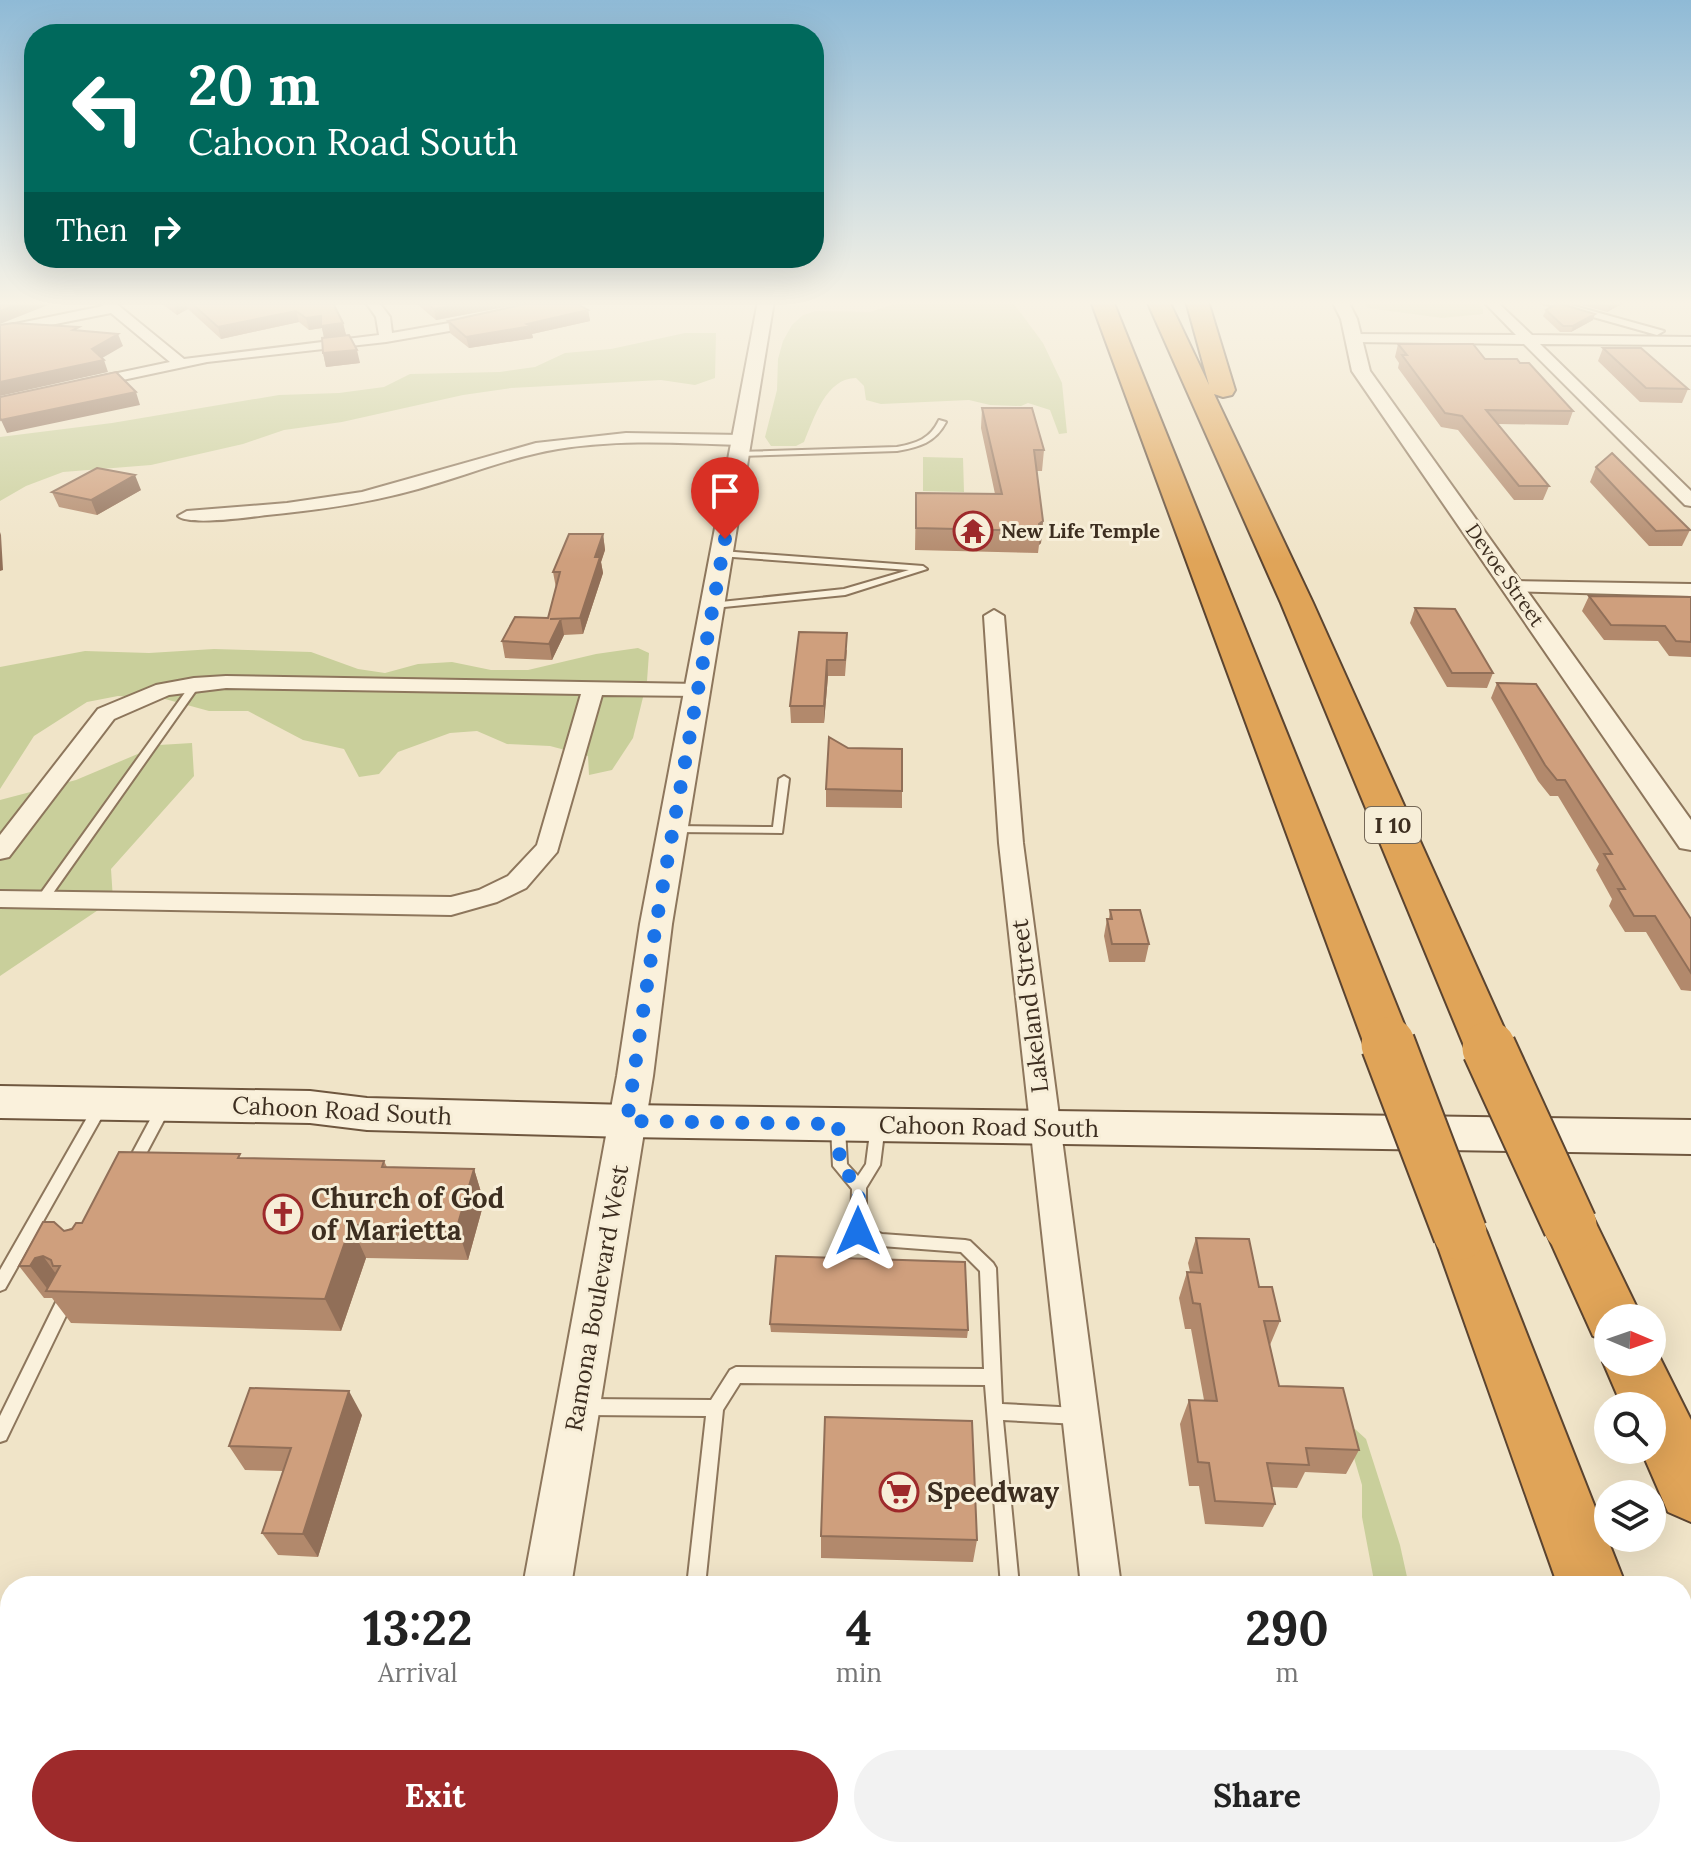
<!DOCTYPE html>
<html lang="en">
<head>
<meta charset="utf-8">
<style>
  :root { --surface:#fff; --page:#f2f2f2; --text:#222; --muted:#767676; --accent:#9e2a2b }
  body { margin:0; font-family:Lora,serif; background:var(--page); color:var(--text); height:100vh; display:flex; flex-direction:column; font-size:30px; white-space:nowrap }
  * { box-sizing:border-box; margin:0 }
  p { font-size:26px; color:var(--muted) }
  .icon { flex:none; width:44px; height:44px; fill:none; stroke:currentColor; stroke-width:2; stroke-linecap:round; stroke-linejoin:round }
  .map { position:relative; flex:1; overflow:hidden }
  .side { position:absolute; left:0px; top:1576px; width:1692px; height:282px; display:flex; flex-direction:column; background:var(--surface); border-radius:32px 32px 0 0; box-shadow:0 8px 32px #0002 }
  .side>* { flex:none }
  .guide { position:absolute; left:24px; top:24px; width:800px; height:244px; border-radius:32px; box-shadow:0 8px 32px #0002; background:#00695c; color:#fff; overflow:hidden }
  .needle { width:52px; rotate:92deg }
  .buttons { position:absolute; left:1594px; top:1304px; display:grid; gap:16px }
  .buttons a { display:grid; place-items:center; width:72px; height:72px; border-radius:50%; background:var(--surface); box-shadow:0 8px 32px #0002; font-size:40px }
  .pin { position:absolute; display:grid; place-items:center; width:68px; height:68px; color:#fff; margin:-82px -34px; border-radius:50% 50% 50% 0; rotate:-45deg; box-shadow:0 0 8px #0007 }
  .pin .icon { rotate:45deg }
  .me { position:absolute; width:88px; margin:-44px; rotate:0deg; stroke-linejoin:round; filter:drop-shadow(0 0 6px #0008) }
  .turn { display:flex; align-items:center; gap:28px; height:168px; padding:0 32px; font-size:36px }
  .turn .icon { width:104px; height:104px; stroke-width:2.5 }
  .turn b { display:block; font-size:56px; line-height:68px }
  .then { display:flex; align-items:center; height:76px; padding:0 32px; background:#0003; gap:16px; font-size:30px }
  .eta { display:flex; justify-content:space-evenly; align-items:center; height:136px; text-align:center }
  .eta b { font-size:48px; font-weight:700; line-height:56px }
  .primary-button { display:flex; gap:16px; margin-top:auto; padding:16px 32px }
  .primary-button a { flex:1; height:92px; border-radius:48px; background:var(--accent); color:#fff; font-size:32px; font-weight:700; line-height:92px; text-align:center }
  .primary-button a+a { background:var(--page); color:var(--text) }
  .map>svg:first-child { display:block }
  .green { fill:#c9cf9b }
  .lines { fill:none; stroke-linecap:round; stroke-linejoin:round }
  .service-casing { stroke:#8d765c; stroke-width:4 }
  .minor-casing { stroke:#8d765c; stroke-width:4 }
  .tertiary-casing { stroke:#8d765c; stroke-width:4 }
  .secondary-casing { stroke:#6f573f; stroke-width:4 }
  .motorway-casing { stroke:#5b4430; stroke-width:4 }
  .service { fill:#faf1dc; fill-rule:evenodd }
  .minor { fill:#faf1dc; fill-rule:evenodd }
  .tertiary { fill:#faf1dc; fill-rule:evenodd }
  .secondary { fill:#faf1dc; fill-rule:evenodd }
  .motorway { fill:#e0a458; fill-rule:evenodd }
  .motorway-bridge-casing { stroke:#5b4430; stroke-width:57; stroke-linecap:butt }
  .motorway-bridge { stroke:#e0a458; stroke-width:53 }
  .wall { fill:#b2896c }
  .shaded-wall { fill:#916f58 }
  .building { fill:#cf9f7d; stroke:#916f58; stroke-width:2 }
  .route { stroke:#1a73e8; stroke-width:14; stroke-dasharray:0 25.2 }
  .labels { text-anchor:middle; stroke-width:6; stroke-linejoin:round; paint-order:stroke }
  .far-poi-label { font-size:20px; font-weight:bold; fill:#3d2e20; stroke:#f7eed8; text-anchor:start }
  .far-street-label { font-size:20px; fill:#3d2e20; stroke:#f7eed8 }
  .shield { fill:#f7eed8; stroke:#756857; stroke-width:2 }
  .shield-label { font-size:22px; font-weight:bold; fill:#3d2e20 }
  .street-label { font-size:24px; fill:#3d2e20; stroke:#f7eed8 }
  .near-poi-label { font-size:28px; font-weight:bold; fill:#3d2e20; stroke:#f7eed8; text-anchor:start }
</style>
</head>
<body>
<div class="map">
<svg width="1691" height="1857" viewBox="0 0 1691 1857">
  <rect width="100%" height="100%" fill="#f0e4c8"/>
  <path class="green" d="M929,301H1012L1043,343L1062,383L1067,433L1059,434L1050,410L1028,403L1021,406L990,405L969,400L881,404L866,400L864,386L856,378C826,378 814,418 804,442L796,446H771L765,437L777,390L778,359L783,341L792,325L803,315L816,311L870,312L891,305Z
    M1362,301H1475L1483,309V314L1442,318L1368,308Z
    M685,333H716L715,378L695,385L661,380L511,388L463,395L342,422L284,430L243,444L151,465L63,472L26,486L0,501V437L112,423L279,395L339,393L384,387L410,374L500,372L535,367L565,353L611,349Z
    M923,457L963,458L964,492L923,491Z
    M638,648L649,653L647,681L633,738L612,770L589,775L588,756L550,746L507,744L477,731L450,733L398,752L379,774L359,777L344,749L303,740L248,711H209L165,699L118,696L87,702L34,736L0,789V667L85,651L149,653L214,649L311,652L358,669L385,673L418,664L452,662L491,670H528L596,654Z
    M192,743L194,776L111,869L113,900L0,976V800L76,780L159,745Z
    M1355,1429L1366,1439L1400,1545L1409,1586H1375L1362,1517V1485L1347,1434Z"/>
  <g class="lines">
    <defs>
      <path id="service" d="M939,420L946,422C935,443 919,447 897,451L739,456L735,454L739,452L897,447C917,443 930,439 939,420Z
        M722,551L923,566L927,569L845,595L714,608L710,605L711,603L844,589L909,570L719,556L718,554Z
        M197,679L202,682L46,903H38L36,900L38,897L194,680Z
        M784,776L789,779L782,833L673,832L667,829L673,826L773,827L779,779Z
        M101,1101L106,1102L108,1106L5,1289L0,1291V1270L96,1102Z
        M164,1102L169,1103L171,1107L138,1169L133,1171L128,1169L126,1165L128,1161L159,1103Z
        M878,1120L883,1121L885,1125L880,1165L866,1188V1227L882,1234L965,1240L970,1241L993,1263L996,1268L1002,1404L1078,1408L1084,1410L1086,1416L1084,1422L1078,1424L1003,1420L1019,1586H1001L985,1385L740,1383L723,1410L705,1586H687L706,1416L586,1415L580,1413L578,1407L580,1401L586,1399L711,1400L730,1370L736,1367L984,1369L980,1271L961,1252L881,1246L853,1235L851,1231L852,1189L833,1166L831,1128L833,1124L838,1122L843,1124L845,1128L847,1164L858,1176L866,1164L871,1125L873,1121Z
        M66,1292L72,1294L74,1299L6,1440L0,1442V1416L60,1294Z
        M606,1848H626L625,1857H605Z
        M1031,1848H1051L1054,1857H1034Z
        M1207,1848H1227L1229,1857H1209Z"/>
      <path id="minor" d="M99,301H113L184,359L379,335L376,317L365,301H378L390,317L392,333L484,317L491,321L484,325L386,342L207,362L85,388L80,387V381L170,362L111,313L0,335V327L103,306Z
        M1483,301H1496L1532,335L1691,337V345L1540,344L1691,491V506L1685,505L1524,344L1354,342L1347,338L1354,334L1516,335Z
        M1536,301H1556L1664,331L1657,335Z
        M626,433L741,435L749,440L741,445C680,443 619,439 558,449C510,457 465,476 418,489C369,503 318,510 267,515C250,517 189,526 178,516L187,511L287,503L362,492L536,443Z
        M1512,581L1691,584V596L1505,591L1503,587Z
        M994,610L1004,616L1023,843L1121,1586H1081L999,843L984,616Z
        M226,676L699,684L710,690L699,696L602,695L557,852L526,888L497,902L451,915L0,907V891L451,897L479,890L508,876L537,845L581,694L226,688L169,695L114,719L9,857L0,859V835L98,709L156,685L194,678Z
        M1110,1848H1156L1157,1857H1111Z"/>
      <path id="tertiary" d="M758,301H774L672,924L653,1076L571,1586H523L617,1076L640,924Z
        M1332,301H1348L1357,319L1370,371L1691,820V850L1680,848L1352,371L1341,319Z
        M474,1848H530L528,1857H472Z"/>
      <path id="secondary" d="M0,1086L310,1091L367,1098L627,1105L1691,1120V1154L627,1137L367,1130L310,1123L0,1118Z"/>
      <path id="motorway" d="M1091,301H1113L1412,1044L1405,1057L1388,1062L1371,1057L1364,1044Z
        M1147,301H1169L1209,385L1186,301H1208L1235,390L1232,395L1223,397L1214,394L1313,603L1513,1048L1506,1061L1489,1066L1472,1061L1465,1048L1281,603Z
        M1570,1202L1589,1209L1642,1318H1608V1342L1593,1336L1543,1225L1551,1209Z
        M1460,1210L1479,1217L1487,1233L1626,1586H1558L1433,1233L1441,1217Z
        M1652,1342L1691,1420V1522L1668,1512L1641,1450H1652V1406H1622L1603,1362L1608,1352V1362H1652Z
        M1682,1787L1691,1791V1857H1656L1652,1848H1682Z"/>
    </defs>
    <use href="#service" class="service-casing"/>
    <use href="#minor" class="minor-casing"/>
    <use href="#tertiary" class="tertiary-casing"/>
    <use href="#secondary" class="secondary-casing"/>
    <use href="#motorway" class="motorway-casing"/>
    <use href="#service" class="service"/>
    <use href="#minor" class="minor"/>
    <use href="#tertiary" class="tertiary"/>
    <use href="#secondary" class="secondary"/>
    <use href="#motorway" class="motorway"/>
    <defs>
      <path id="motorway-bridge" d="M1388,1044L1460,1233
        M1489,1048L1570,1225"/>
    </defs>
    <use href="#motorway-bridge" class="motorway-bridge-casing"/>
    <use href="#motorway-bridge" class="motorway-bridge"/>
  </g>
  <path class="wall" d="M158,301H332L343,323L346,335L360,363L326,367L323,353L324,337L322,328L309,330L299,322L221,339L188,309L177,315Z
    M417,301H536L436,320L418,305Z
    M1571,301H1627L1607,312L1571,302Z
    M588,310L590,321L532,334L533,338L469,348L450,333L448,321Z
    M1546,310L1593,320L1571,332H1560L1543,316Z
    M1398,344L1485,359L1573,411L1568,425L1498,424L1549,486L1543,500H1514L1458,430L1441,427L1398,368L1399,363L1395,357Z
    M1603,348L1688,389L1682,403L1640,402L1598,361Z
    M982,408L1044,450L1042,471H1037L1043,521L1041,543L1039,545L1038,553L915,550L916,493L995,494L981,428Z
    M1596,467L1690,530L1682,546H1649L1590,482Z
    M141,490L97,515L59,507L52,492Z
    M603,534L605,550L601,562L603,573L583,634L564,635L552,660L505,658L502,641L548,618L556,588L553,572Z
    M1589,596L1691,597V657L1669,656L1658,641L1604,640L1582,611Z
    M1415,608L1493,673L1487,688L1447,687L1410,623Z
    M799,632L847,650L845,676H828L824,723H791L790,706Z
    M1497,683L1691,919V991L1681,990L1646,932H1625L1609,906L1612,899L1596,870L1599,864L1558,796H1550L1538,781L1491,698Z
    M826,789L902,791V808L826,807Z
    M1110,910L1149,944L1145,962H1109L1104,936L1107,919H1109Z
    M242,1158L384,1161L387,1167L474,1169L484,1202L468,1260L366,1258L341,1331L71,1323L52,1298H44L19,1266L64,1231Z
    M1196,1238L1259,1287L1280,1321L1270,1345L1279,1386L1359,1450L1346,1474L1305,1472L1297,1488L1271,1487L1275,1504L1263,1527L1205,1524L1199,1486H1189L1180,1424L1189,1400H1204L1191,1329H1185L1179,1298L1187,1272H1190L1188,1263Z
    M770,1324L968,1330L967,1338L771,1332Z
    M362,1415L318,1557L278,1555L262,1533L283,1471L245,1470L229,1446Z
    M821,1536L977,1540L973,1562L821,1558Z
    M1261,1848H1336L1338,1857H1263Z"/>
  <path class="shaded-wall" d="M25,301H58L0,324V311Z
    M179,301H186L188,309L177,315L174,304Z
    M477,301H536L436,320L434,309Z
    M1618,301H1627L1607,312L1609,306Z
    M588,310L590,321L532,334L533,338L469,348L466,337Z
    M296,311L299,322L221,339L218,327Z
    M1595,314L1593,320L1571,332L1573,326Z
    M321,316L343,323L346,335L324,338L322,328L309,330L306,318Z
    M118,334L123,346L97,361L92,349Z
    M357,350L360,363L326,367L323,353Z
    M104,360L108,372L0,396V382Z
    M136,392L140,405L7,433L1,420Z
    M135,475L141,490L97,515L91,500Z
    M1043,521L1041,543L1039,545L1040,531L1039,524Z
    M0,532L1,535L3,570L0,571Z
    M603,534L605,550L601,562L603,573L583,634L580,618L595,557Z
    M561,619L564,635L552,660L549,644Z
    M827,660L828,676L824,723V706Z
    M474,1169L484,1202L468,1260L457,1227Z
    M351,1225L366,1258L341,1331L325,1299Z
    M43,1256L67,1289L49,1291L30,1266L35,1258Z
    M349,1391L362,1415L318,1557L303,1534Z"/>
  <path class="building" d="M0,301H25L0,311Z
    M189,301H332L343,323L321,326V316L306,318L296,311L218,327Z
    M424,301H477L434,309Z
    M539,301H572L588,310L527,324L531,326L466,337L448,321Z
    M1592,301H1618L1609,306Z
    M1558,303L1595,314L1573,326H1563L1546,310Z
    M13,323L79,327L73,330L118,334L92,349L104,360L0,382V325Z
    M349,335L357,350L323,353L322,338Z
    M1398,344H1473L1485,359H1517L1520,363H1529L1573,411L1486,410L1549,486H1519L1462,416L1445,413L1402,355H1407Z
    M1603,348H1641L1688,389L1646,388Z
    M116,372L136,392L1,420L0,418V397Z
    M982,408H1032L1044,450H1034L1043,521L1039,524L1040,531L916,528V493L1002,494Z
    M1612,453L1690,530L1656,531L1596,467Z
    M97,468L135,475L91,500L52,492Z
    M569,534H603L595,557H600L580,618L550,619H561L549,644L502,641L515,617L548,618L560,572H553Z
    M1589,596L1691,597V642L1676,641L1665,626L1611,625Z
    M1415,608L1455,609L1493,673H1452Z
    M799,632L847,633L845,660H827L824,706H790Z
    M1497,683L1536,684L1691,919V973L1655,916H1634L1618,889H1625L1604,854H1612L1565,780H1557L1545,765Z
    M829,737L848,748L902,749V791L826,789Z
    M1110,910H1140L1149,944H1112L1107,919H1112Z
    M119,1152L240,1154L238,1158L384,1161L382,1167L474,1169L457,1227L351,1225L325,1299L46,1291L60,1266H53L51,1260L43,1256L35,1258L30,1266H19L43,1222H54L64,1231L72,1229L76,1223H82Z
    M1196,1238L1249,1239L1259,1287H1272L1280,1321H1264L1279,1386L1343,1388L1359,1450L1306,1448L1309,1465L1267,1463L1275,1504L1215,1501L1209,1463L1198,1462L1189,1400L1217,1401L1200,1304L1193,1303L1187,1272L1202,1273Z
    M776,1256L965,1262L968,1330L770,1324Z
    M250,1388L349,1391L303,1534L262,1533L291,1448L229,1446Z
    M825,1417L972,1421L977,1540L821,1536Z
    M1225,1580L1283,1582L1284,1586H1226Z
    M1272,1848H1336L1338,1857H1274Z"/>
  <linearGradient id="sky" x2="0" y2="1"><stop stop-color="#8fbad6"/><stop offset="0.54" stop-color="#f8f3e6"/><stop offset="1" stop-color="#f8f3e6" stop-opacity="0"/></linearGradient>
  <rect width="1691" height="561" fill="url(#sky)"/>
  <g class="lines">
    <path class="route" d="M725,539L656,924L627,1121L838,1124L840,1166L859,1187L858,1231"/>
  </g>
  <defs>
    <symbol id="temple-ring" viewBox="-11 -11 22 22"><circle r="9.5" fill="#f7eed8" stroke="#9e2a2b" stroke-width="1.5"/><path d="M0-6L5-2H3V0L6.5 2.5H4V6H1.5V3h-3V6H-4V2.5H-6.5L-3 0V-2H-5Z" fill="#9e2a2b"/></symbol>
    <symbol id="church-ring" viewBox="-11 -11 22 22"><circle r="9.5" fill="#f7eed8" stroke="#9e2a2b" stroke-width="1.5"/><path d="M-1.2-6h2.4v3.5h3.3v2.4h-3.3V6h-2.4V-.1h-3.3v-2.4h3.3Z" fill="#9e2a2b"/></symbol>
    <symbol id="supermarket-ring" viewBox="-11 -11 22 22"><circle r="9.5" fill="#f7eed8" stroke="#9e2a2b" stroke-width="1.5"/><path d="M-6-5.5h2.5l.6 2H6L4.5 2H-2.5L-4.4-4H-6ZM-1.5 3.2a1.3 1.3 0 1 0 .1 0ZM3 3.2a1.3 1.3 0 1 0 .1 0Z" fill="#9e2a2b"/></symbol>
  </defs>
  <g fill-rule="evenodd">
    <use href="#temple-ring" x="951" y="509" width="44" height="44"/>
    <use href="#church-ring" x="261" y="1192" width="44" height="44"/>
    <use href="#supermarket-ring" x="877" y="1470" width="44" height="44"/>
  </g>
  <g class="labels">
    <g class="far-poi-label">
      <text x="1001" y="538">New Life Temple</text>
    </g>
    <g class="far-street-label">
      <text transform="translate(1505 575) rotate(55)" y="7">Devoe Street</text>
    </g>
    <rect class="shield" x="1365" y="807" width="56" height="36" rx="6"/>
    <g class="shield-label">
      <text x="1393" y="833">I 10</text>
    </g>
    <g class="street-label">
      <text transform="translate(1030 1006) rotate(-97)" y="8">Lakeland Street</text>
      <text transform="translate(342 1111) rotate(3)" y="8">Cahoon Road South</text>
      <text transform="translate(989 1127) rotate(1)" y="8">Cahoon Road South</text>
      <text transform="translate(597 1298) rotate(-80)" y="8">Ramona Boulevard West</text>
    </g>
    <g class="near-poi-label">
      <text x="311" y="1208">Church of God<tspan x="311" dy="32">of Marietta</tspan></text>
      <text x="927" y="1502">Speedway</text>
    </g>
  </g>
</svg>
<div class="buttons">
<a><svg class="needle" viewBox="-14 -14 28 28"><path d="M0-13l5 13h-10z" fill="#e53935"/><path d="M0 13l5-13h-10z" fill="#767676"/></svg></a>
<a><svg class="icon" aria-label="search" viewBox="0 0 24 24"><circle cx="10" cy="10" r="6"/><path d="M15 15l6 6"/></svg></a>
<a><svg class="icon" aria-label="layers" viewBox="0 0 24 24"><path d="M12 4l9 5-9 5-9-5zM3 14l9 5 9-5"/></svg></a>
</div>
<div class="pin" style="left:725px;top:539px;background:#d93025"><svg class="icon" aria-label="arrive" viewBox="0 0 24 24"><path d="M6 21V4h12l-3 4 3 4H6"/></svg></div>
<svg class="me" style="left:858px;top:1231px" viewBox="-20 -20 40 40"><path d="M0-17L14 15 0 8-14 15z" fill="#1a73e8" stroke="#fff" stroke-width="4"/></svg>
<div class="guide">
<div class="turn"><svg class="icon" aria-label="left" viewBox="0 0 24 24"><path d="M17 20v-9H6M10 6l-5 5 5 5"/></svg><div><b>20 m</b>Cahoon Road South</div></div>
<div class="then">Then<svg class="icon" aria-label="right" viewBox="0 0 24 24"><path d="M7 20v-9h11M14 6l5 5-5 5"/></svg></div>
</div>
<section class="side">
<div class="eta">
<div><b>13:22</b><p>Arrival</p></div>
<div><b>4</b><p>min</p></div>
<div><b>290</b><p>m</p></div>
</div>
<div class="primary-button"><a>Exit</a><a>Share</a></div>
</section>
</div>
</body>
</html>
